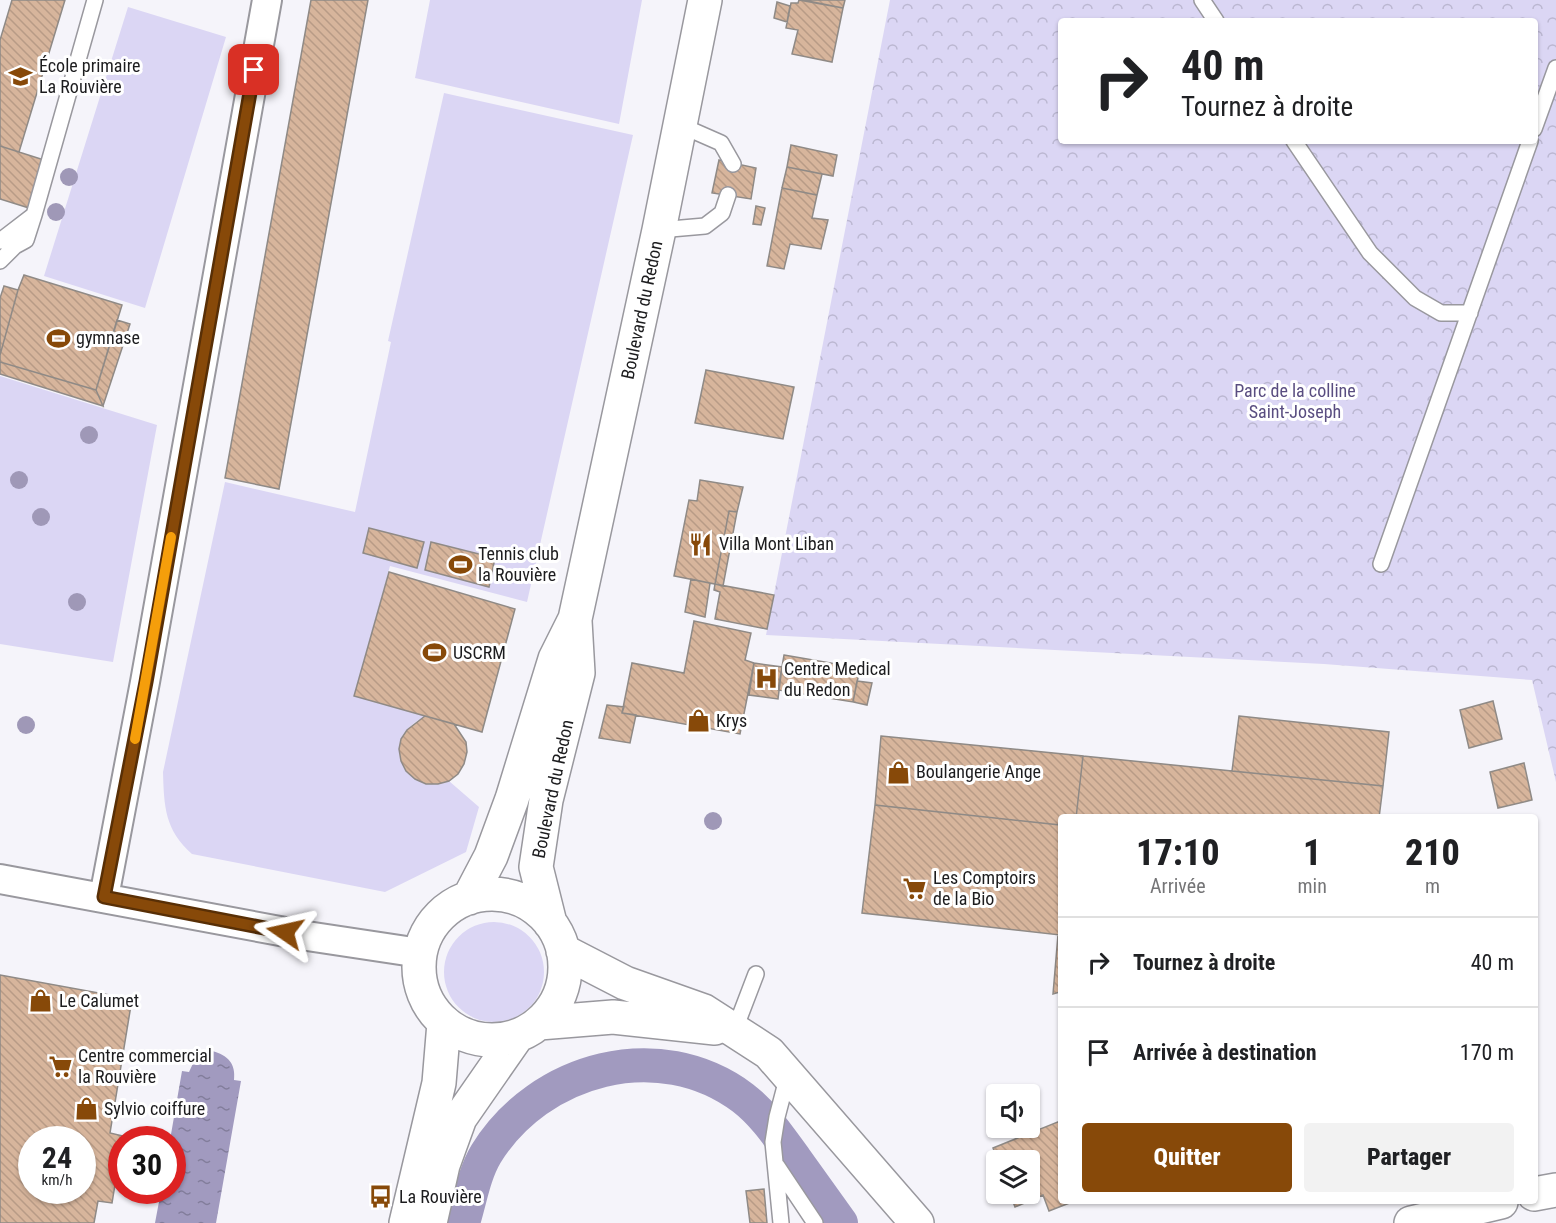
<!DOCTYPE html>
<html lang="fr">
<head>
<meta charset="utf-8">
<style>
  :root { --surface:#fff; --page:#f2f2f2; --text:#202124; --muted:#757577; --line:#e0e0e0; --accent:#874909 }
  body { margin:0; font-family:"Roboto Condensed",sans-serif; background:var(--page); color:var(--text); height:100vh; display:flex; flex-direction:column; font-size:22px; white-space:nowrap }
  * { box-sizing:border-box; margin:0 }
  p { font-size:20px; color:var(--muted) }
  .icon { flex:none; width:33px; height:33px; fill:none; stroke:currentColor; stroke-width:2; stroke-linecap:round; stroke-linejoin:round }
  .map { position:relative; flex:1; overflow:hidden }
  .drawer { position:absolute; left:1058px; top:814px; width:480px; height:390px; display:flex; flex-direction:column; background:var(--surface); border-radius:6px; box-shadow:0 2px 4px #0004 }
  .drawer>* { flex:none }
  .guide { position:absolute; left:1058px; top:18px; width:480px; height:126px; border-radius:6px; box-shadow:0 2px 4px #0004; background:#fff; color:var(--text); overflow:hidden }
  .tools { position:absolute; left:986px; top:1084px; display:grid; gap:12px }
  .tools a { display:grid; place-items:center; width:54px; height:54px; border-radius:6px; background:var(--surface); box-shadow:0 2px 4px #0004; font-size:30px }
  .speed { position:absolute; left:18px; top:1126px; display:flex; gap:12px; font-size:30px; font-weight:700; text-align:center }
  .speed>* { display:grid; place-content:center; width:78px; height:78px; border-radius:50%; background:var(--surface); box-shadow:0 2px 4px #0004; line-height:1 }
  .speed small { font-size:15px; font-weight:400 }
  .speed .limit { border:9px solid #d22; background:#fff; color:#111 }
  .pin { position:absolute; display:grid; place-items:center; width:51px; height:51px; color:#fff; margin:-26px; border-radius:12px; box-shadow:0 3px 9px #0006 }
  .me { position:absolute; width:66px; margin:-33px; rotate:281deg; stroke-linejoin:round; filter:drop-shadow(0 0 4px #0008) }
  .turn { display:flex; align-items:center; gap:21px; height:126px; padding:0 24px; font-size:27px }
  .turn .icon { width:78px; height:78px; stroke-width:2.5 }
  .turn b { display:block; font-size:42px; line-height:51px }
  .eta { display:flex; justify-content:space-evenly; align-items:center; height:102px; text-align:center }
  .eta b { font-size:36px; font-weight:800; line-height:42px }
  .primary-button { display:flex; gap:12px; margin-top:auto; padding:12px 24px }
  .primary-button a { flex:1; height:69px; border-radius:6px; background:var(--accent); color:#fff; font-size:24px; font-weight:800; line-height:69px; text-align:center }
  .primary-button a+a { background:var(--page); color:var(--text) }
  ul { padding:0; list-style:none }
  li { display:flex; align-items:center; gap:18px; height:90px; padding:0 24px; border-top:2px solid var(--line) }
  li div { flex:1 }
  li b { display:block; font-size:22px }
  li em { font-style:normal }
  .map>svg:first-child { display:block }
  .green { fill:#dbd6f4 }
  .forest { fill:url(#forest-crowns); fill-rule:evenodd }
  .water { fill:url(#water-ripples) }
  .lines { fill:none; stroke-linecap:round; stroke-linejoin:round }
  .canal { stroke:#a19abf; stroke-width:34 }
  .building { fill:url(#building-back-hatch); stroke:#8f8a86; stroke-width:1.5; fill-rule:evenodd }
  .service-casing { stroke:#99989e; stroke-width:18 }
  .minor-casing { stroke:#99989e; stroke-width:32 }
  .tertiary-casing { stroke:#99989e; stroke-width:36 }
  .service { stroke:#fff; stroke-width:15 }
  .minor { stroke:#fff; stroke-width:28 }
  .tertiary { stroke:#fff; stroke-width:33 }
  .tree { fill:#9f98b7 }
  .route-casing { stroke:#582f06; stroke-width:15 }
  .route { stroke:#874909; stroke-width:10 }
  .slow { stroke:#f59e0b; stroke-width:10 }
  .labels { text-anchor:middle; stroke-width:6; stroke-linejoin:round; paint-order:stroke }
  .poi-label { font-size:18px; fill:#1c1c1e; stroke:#fff; text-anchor:start }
  .street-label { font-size:18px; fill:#1c1c1e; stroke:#fff }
  .park-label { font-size:18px; fill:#594d80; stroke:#fff }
</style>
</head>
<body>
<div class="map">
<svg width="1556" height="1223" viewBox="0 0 1556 1223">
  <defs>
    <pattern id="forest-crowns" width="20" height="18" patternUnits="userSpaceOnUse" patternTransform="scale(1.5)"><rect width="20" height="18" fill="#dbd6f4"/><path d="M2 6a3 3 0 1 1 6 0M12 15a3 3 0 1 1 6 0" fill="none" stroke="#bbb7d1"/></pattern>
    <pattern id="water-ripples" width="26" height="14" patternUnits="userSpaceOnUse" patternTransform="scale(1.5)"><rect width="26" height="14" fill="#a19abf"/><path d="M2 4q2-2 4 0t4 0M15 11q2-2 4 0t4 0" fill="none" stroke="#827d9b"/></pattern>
    <pattern id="building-back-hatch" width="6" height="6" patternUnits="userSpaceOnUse" patternTransform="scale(1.5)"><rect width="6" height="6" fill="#d7b59c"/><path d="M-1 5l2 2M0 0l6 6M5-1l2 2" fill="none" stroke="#b89b86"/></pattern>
  </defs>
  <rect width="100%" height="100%" fill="#f5f4fa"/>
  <path class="green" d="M430,0H642L619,124L415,78Z
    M128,7L226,37L145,308L44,276Z
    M444,93L633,135L527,602L390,566L355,695L425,716C415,722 406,728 401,739C394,757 407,779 426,783C434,785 441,783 449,781L479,807L466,852L385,892L192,854C165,830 164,807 163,772L225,482L355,512L391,342L388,341Z
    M0,376L157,425L113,662L0,644Z
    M444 972a50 50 0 1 1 100 0a50 50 0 1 1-100 0Z"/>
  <path class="forest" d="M890,0H1556V782L1532,680L1324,664L766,635ZM1060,21H1534V141H1060Z"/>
  <path class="water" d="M212,1051C228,1055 236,1064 234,1080L241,1081L216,1223H155L161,1191H172V1140H170L182,1071L189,1072L196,1057Z"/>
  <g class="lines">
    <path class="canal" d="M463,1223C470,1200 474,1174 486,1154C539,1068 659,1035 743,1098C765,1115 779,1137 796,1160C811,1181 826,1202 841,1223"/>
  </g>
  <path class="building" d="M12,0H65L19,152L0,146V40Z
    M311,0H368L279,489L225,478Z
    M799,0L843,8L832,62L792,54L798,30L786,28L791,3H798Z
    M803,0H845L843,8Z
    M777,2L790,6L787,22L774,18Z
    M791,145L837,155L833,176L787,167Z
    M0,146L44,160L29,208L0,199Z
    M719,160L756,168L751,199L712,193Z
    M787,167L822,174L817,195L782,188Z
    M782,188L817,195L812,218L828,220L821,249L790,244L784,269L767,266Z
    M756,206L765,208L761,225L753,224Z
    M24,275L122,305L96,390L0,362V355L18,290Z
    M4,286L18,290L0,355V298Z
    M117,320L130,324L103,406L96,390Z
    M0,362L96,390L103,406L0,374Z
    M706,370L794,387L783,439L695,423Z
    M700,480L743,487L737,512L729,511L715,584L674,576L689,500L697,501Z
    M729,511L737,512L723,586L715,584Z
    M369,528L424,542L417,568L363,553Z
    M431,542L495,558L489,587L425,570Z
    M389,572L515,609L482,732L354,696Z
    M691,579L710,583L705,617L685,612Z
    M715,584L774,595L767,629L715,619L720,592L714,590Z
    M694,621L751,633L745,660L754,663L740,734L622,713L632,663L684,673Z
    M784,655L860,668L853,702L778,690Z
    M754,663L782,667L778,699L749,695Z
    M857,681L872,683L867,705L853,702Z
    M1493,701L1502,739L1469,748L1460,710Z
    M607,705L624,707L622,713L636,715L630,743L599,738Z
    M425,716L454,724L466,742L467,752L464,764L458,774L449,781L438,784H426L415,779L406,771L401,761L399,749L401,739L407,730Z
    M1239,716L1389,732L1383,786L1232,771Z
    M881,736L1083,756L1076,818H1060V825L875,805Z
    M1083,756L1383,786L1379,818H1076Z
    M1524,763L1532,800L1498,808L1490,772Z
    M875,805L1060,825V935L862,913Z
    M1058,935H1060V992L1053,994Z
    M0,975L132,999L110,1133L123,1136L112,1203L98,1201L94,1223H0ZM32,1140H82V1191H32Z
    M1060,1121V1202H1072L1049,1211L1043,1195L1015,1207L1010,1194H1029V1161H998L993,1148Z
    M764,1189L767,1223H750L746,1191Z"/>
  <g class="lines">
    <defs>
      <path id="service" d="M1202,0L1216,21
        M680,125L721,143L733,164
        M1534,129L1556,68
        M1294,141L1370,253L1415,298L1441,313H1470
        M659,230L705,226L722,213L728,195
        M0,241L34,215L95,0
        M0,261L15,246L26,240L34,215
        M1381,564L1530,141
        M735,1029L756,974
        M777,1166L815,1223
        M781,1223L773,1142L777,1117L788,1075"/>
      <path id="minor" d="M0,879L307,936L420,953
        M104,897L145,682L267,0"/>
      <path id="tertiary" d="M419 967a73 73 0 1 1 146 0a73 73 0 1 1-146 0Z
        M469,898L491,856L512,799L555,659L575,619L659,230L705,0
        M550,923L536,867L546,800L578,673L575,621
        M563,951L625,983L704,1011L769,1053L917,1223
        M539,1023L613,1017L715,1028
        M1534,1194L1556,1190
        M406,1223L439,1083L444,1023
        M430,1223L443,1165L460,1118L517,1036
        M1411,1223L1501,1202"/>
    </defs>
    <use href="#service" class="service-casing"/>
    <use href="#minor" class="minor-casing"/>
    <use href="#tertiary" class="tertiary-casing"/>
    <use href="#service" class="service"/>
    <use href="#minor" class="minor"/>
    <use href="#tertiary" class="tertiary"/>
  </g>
  <g class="tree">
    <circle cx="69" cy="177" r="9"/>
    <circle cx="56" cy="212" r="9"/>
    <circle cx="89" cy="435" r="9"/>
    <circle cx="19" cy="480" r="9"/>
    <circle cx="41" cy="517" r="9"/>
    <circle cx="77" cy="602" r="9"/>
    <circle cx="26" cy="725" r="9"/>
    <circle cx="713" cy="821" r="9"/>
  </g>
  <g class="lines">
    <defs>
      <path id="route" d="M254,70L146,682L104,897L285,932"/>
    </defs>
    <use href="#route" class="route-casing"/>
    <use href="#route" class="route"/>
    <path class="slow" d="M135,739L171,537"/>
  </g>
  <defs>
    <symbol id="school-bare" viewBox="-9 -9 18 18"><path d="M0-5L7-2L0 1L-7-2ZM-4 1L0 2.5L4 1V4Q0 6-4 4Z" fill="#874909" stroke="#fff" stroke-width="2.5" paint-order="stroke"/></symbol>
    <symbol id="stadium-bare" viewBox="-9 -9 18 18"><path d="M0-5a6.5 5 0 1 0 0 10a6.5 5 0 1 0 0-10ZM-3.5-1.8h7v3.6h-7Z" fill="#874909" stroke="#fff" stroke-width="2.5" paint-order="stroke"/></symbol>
    <symbol id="restaurant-bare" viewBox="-9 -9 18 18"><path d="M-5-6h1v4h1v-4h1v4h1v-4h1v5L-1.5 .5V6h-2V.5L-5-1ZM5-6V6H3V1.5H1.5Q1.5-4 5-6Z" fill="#874909" stroke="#fff" stroke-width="2.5" paint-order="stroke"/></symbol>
    <symbol id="hospital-bare" viewBox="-9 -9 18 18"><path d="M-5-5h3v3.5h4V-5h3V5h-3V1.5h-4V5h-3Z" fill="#874909" stroke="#fff" stroke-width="2.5" paint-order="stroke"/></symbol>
    <symbol id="shop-bare" viewBox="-9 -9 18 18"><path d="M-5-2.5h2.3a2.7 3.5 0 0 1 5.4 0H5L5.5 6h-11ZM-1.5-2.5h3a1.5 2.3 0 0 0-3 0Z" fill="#874909" stroke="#fff" stroke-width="2.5" paint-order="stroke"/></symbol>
    <symbol id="supermarket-bare" viewBox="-9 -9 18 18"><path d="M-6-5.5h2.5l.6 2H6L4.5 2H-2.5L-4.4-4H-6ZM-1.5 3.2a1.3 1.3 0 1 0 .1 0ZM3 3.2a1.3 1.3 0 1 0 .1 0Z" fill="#874909" stroke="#fff" stroke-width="2.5" paint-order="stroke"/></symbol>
    <symbol id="bus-bare" viewBox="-9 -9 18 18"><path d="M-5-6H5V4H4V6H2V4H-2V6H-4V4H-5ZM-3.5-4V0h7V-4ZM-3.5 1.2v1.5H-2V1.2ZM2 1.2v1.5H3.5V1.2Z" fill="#874909" stroke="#fff" stroke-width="2.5" paint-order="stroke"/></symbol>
  </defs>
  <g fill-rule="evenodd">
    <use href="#school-bare" x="4" y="60" width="33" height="33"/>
    <use href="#stadium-bare" x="42" y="322" width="33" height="33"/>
    <use href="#restaurant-bare" x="684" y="528" width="33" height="33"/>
    <use href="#stadium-bare" x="444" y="548" width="33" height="33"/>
    <use href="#stadium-bare" x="418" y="636" width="33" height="33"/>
    <use href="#hospital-bare" x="750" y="662" width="33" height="33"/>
    <use href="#shop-bare" x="682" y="704" width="33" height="33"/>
    <use href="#shop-bare" x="882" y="756" width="33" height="33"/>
    <use href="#supermarket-bare" x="898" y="872" width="33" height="33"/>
    <use href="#shop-bare" x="24" y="984" width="33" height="33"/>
    <use href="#supermarket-bare" x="44" y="1050" width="33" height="33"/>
    <use href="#shop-bare" x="70" y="1092" width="33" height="33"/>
    <use href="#bus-bare" x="364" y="1180" width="33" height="33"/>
  </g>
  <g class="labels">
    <g class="poi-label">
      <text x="39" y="72">École primaire<tspan x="39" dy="21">La Rouvière</tspan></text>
      <text x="76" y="344">gymnase</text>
      <text x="719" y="550">Villa Mont Liban</text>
      <text x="478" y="560">Tennis club<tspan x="478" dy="21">la Rouvière</tspan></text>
      <text x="453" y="659">USCRM</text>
      <text x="784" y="675">Centre Medical<tspan x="784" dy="21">du Redon</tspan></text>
      <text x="716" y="727">Krys</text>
      <text x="916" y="778">Boulangerie Ange</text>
      <text x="933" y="884">Les Comptoirs<tspan x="933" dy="21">de la Bio</tspan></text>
      <text x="59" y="1007">Le Calumet</text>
      <text x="78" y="1062">Centre commercial<tspan x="78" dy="21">la Rouvière</tspan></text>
      <text x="104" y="1115">Sylvio coiffure</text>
      <text x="399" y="1203">La Rouvière</text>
    </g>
    <g class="street-label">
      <text transform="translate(642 310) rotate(-78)" y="6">Boulevard du Redon</text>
      <text transform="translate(553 789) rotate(-78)" y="6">Boulevard du Redon</text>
    </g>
    <g class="park-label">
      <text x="1295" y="397">Parc de la colline<tspan x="1295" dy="21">Saint-Joseph</tspan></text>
    </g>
  </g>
</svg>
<div class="tools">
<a><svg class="icon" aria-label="sound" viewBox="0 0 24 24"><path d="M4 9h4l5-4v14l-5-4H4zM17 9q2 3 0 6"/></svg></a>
<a><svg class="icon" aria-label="layers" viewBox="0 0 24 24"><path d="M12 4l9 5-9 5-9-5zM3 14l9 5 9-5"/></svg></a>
</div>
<div class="speed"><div>24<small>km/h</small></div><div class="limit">30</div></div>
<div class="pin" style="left:254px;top:70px;background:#d93025"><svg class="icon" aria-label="arrive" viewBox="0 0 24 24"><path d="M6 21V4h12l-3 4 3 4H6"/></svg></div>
<svg class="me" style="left:285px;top:932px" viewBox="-20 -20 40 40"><path d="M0-17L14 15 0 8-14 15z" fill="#874909" stroke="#fff" stroke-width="4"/></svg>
<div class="guide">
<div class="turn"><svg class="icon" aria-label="right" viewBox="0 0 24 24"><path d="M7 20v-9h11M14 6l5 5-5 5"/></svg><div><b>40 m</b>Tournez à droite</div></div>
</div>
<section class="drawer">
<div class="eta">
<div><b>17:10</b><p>Arrivée</p></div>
<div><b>1</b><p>min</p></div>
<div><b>210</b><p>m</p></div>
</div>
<ul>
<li><svg class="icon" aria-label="right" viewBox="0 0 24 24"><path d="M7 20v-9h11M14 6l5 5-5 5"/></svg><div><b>Tournez à droite</b></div><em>40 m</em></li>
<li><svg class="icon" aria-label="arrive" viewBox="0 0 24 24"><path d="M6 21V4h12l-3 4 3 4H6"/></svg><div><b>Arrivée à destination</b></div><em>170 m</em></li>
</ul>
<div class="primary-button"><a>Quitter</a><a>Partager</a></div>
</section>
</div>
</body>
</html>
